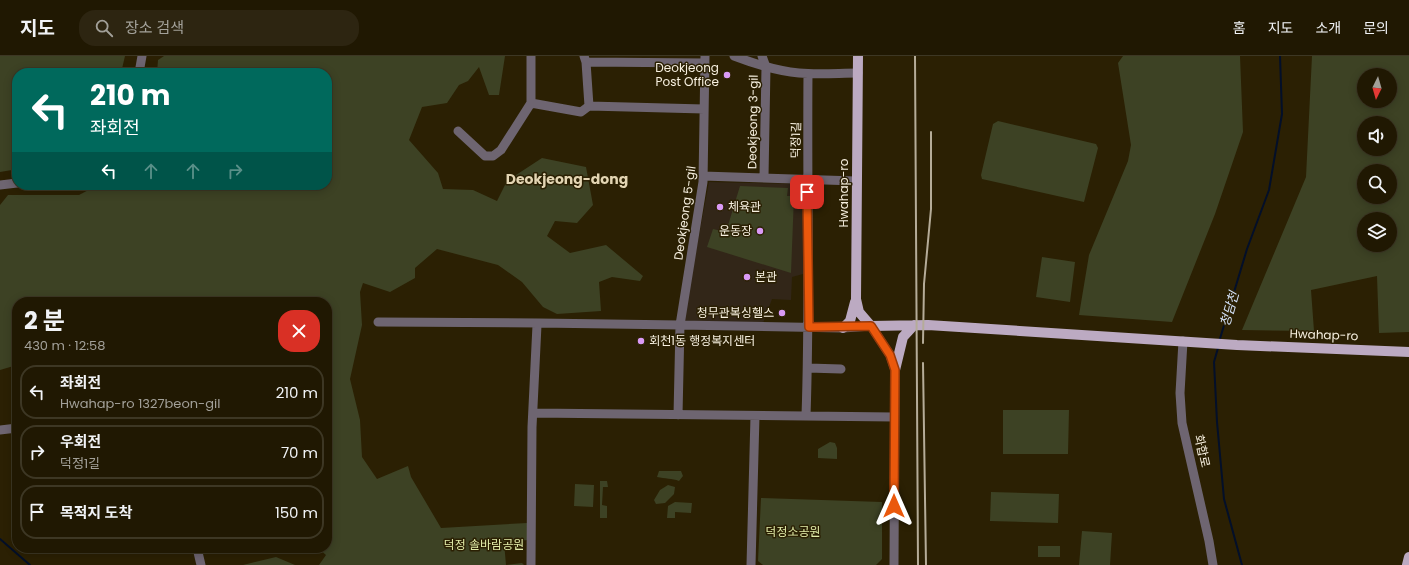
<!DOCTYPE html>
<html lang="ko">
<head>
<meta charset="utf-8">
<style>
  :root { --surface:#201802; --page:#2d2511; --text:#f1f3f6; --muted:#a2a099; --line:#3d3724 }
  body { margin:0; font-family:Poppins,"Noto Sans KR",sans-serif; background:var(--page); color:var(--text); height:100vh; display:flex; flex-direction:column; font-size:15px; white-space:nowrap }
  * { box-sizing:border-box; margin:0 }
  p { font-size:13px; color:var(--muted) }
  .icon { flex:none; width:22px; height:22px; fill:none; stroke:currentColor; stroke-width:2; stroke-linecap:round; stroke-linejoin:round }
  .map { position:relative; flex:1; overflow:hidden }
  .panel { position:absolute; left:12px; top:241px; width:320px; height:256px; display:flex; flex-direction:column; background:var(--surface); border-radius:16px; box-shadow:0 2px 10px #0003,0 0 0 1px var(--line) }
  .panel>* { flex:none }
  .guide { position:absolute; left:12px; top:12px; width:320px; height:122px; border-radius:16px; box-shadow:0 2px 10px #0003,0 0 0 1px var(--line); background:#00695c; color:#fff; overflow:hidden }
  .needle { width:26px; rotate:185deg }
  .tools { position:absolute; left:1357px; top:12px; display:grid; gap:8px }
  .tools a { display:grid; place-items:center; width:40px; height:40px; border-radius:50%; background:var(--surface); box-shadow:0 2px 10px #0003,0 0 0 1px var(--line); font-size:20px }
  .pin { position:absolute; display:grid; place-items:center; width:34px; height:34px; color:#fff; margin:-17px; border-radius:8px; box-shadow:0 2px 6px #0006 }
  .me { position:absolute; width:44px; margin:-22px; rotate:0deg; stroke-linejoin:round; filter:drop-shadow(0 0 3px #0008) }
  .turn { display:flex; align-items:center; gap:14px; height:84px; padding:0 12px; font-size:18px }
  .turn .icon { width:52px; height:52px; stroke-width:2.5 }
  .turn b { display:block; font-size:28px; line-height:34px }
  .lanes { display:flex; align-items:center; height:38px; padding:0 12px; background:#0003; justify-content:center; gap:20px; direction:ltr }
  .lanes .off { opacity:.35 }
  .round { display:grid; place-items:center; flex:none; width:42px; height:42px; border-radius:16px; background:var(--page) }
  .headline { display:flex; align-items:center; justify-content:space-between; height:68px; padding:0 12px }
  h1 { font-size:24px; font-weight:700; line-height:30px }
  ul { padding:0; list-style:none }
  li { display:flex; align-items:center; gap:12px; height:54px; margin:0 8px 6px; padding:0 4px; border:2px solid var(--line); border-radius:16px }
  li div { flex:1 }
  li b { display:block; font-size:15px }
  li em { font-style:normal }
  header { display:flex; align-items:center; gap:24px; box-sizing:border-box; height:56px; padding:0 20px; background:var(--surface); border-bottom:1px solid var(--line) }
  header strong { font-size:19px }
  nav { display:flex; gap:22px; margin-inline-start:auto; font-size:14px }
  .search { width:280px; height:36px; background:var(--page); display:flex; align-items:center; gap:10px; box-sizing:border-box; padding:0 14px; border-radius:16px; color:var(--muted); font-size:15px }
  .map>svg:first-child { display:block }
  .education { fill:#322618 }
  .green { fill:#3d4224; fill-rule:evenodd }
  .lines { fill:none; stroke-linecap:round; stroke-linejoin:round }
  .stream { stroke:#030f29; stroke-width:2 }
  .minor { stroke:#6e6571; stroke-width:9 }
  .major { stroke:#bcaac2; stroke-width:10 }
  .rail { stroke:#b5ac98; stroke-width:2 }
  .route-casing { stroke:#983908; stroke-width:10 }
  .route { stroke:#ea580c; stroke-width:7 }
  .poi-dot { fill:#da9af6; stroke:#2b2003; stroke-width:1.5 }
  .labels { text-anchor:middle; stroke-width:3; stroke-linejoin:round; paint-order:stroke }
  .poi-label { font-size:12px; fill:#f7f0e0; stroke:#2b2003; text-anchor:end }
  .street-label { font-size:12px; fill:#f7f0e0; stroke:#2b2003 }
  .park-label { font-size:12px; fill:#e1eca9; stroke:#2b2003 }
  .water-label { font-size:13px; font-style:italic; fill:#d6e4fb; stroke:#2b2003 }
  .quarter-label { font-size:14px; font-weight:bold; fill:#e3d5b3; stroke:#2b2003 }
</style>
</head>
<body>
<header>
<strong>지도</strong>
<div class="search"><svg class="icon" aria-label="search" viewBox="0 0 24 24"><circle cx="10" cy="10" r="6"/><path d="M15 15l6 6"/></svg>장소 검색</div>
<nav><a>홈</a><a>지도</a><a>소개</a><a>문의</a></nav>
</header>
<div class="map">
<svg width="1409" height="509" viewBox="0 0 1409 509">
  <rect width="100%" height="100%" fill="#2b2003"/>
  <path class="education" d="M709,126L803,128V218L792,221L791,244L772,243L763,267L683,265Z"/>
  <path class="green" d="M0,0H125L121,17H17V109L12,114L0,116Z
    M164,0H505L499,39H489L479,11L468,25L459,29L447,47L422,51L409,84L438,117L443,133L473,134L497,145L507,125L542,102L586,111L593,149L577,167L555,165L547,180L570,197L606,189L643,220L640,225L612,221L599,226L601,255L557,258L543,251L522,226L498,209L437,193L415,212V222L390,236L363,227L360,236L362,269L350,323L360,364L362,401L377,423L408,410L411,421L441,472L527,467L528,484L504,486L506,509L522,507L524,509H319L326,499L318,492H327V246H17V309L0,314V149L8,139H79L98,129H327V17H157L158,4Z
    M1123,0H1240L1243,76L1215,158L1172,266L1079,259L1089,199L1128,105L1131,89L1118,7Z
    M1312,0H1409V276L1379,277L1377,220L1311,234L1314,275L1242,274L1306,121ZM1364,19H1390V45H1364ZM1364,67H1390V93H1364ZM1364,115H1390V141H1364ZM1364,163H1390V189H1364Z
    M998,65L1096,88L1098,92L1084,146L982,123L981,119L993,68Z
    M740,130L788,132L787,140H794L791,217L707,191L713,173L726,176Z
    M1042,201L1075,206L1070,246L1036,241Z
    M1003,354H1069L1068,398H1003Z
    M830,386L835,387L837,392V403L818,402V393Z
    M659,415H681L683,420L679,425C672,422 665,423 657,421Z
    M600,425H607L608,431H603L602,449L607,450V462H600Z
    M575,428L594,429L593,451L574,450Z
    M668,429L675,431L674,438L665,447L656,448L654,444L660,434Z
    M991,436L1059,438L1058,467L990,465Z
    M761,442L882,446V503L876,509H763L758,505Z
    M675,446L692,447L691,457L675,456V462H667L668,450Z
    M1082,475L1112,477L1110,509H1079Z
    M1038,490H1060V501H1038Z
    M276,501L295,509H243Z"/>
  <g class="lines">
    <path class="stream" d="M1219,286L1247,193L1269,134L1282,58L1280,0
      M1218,292L1214,306L1217,366L1224,443L1242,509
      M0,483L30,509"/>
    <path class="minor" d="M584,0L586,6L589,50
      M734,0C755,8 777,15 799,17C819,19 839,17 858,17
      M762,0L766,11L764,121
      M586,6L705,7
      M139,17L142,0
      M531,47L581,56L589,50L704,53
      M458,75L485,100H493L501,94L531,47V0
      M703,120L856,125
      M0,129L17,127
      M378,266L539,267
      M1183,285L1180,337L1182,367L1209,485L1213,509
      M808,312L841,313
      M534,357L894,361
      M678,359L680,269L843,272L871,270L890,299L895,314L894,509
      M806,360C810,246 807,132 808,18
      M0,374L17,372
      M197,492L201,509
      M531,509L532,371L537,269L539,267L680,269L703,126L705,0
      M751,509L755,360"/>
    <path class="major" d="M858,0L856,243L859,256L871,270L928,269L1237,289L1409,296
      M843,272L850,265L855,246
      M895,314L903,281L914,269
      M1407,509L1409,501"/>
    <path class="rail" d="M915,0L918,509
      M923,287L924,228L931,153V76
      M923,307L926,509"/>
  </g>
  <g class="lines">
    <defs>
      <path id="route" d="M807,136L809,271L871,270L890,299L895,314L894,450"/>
    </defs>
    <use href="#route" class="route-casing"/>
    <use href="#route" class="route"/>
  </g>
  <g class="poi-dot">
    <circle cx="727" cy="19" r="4"/>
    <circle cx="720" cy="151" r="4"/>
    <circle cx="760" cy="175" r="4"/>
    <circle cx="747" cy="221" r="4"/>
    <circle cx="782" cy="257" r="4"/>
    <circle cx="641" cy="285" r="4"/>
  </g>
  <g class="labels">
    <g class="poi-label">
      <text x="719" y="16">Deokjeong<tspan x="719" dy="14">Post Office</tspan></text>
      <text x="728" y="155" text-anchor="start">체육관</text>
      <text x="752" y="179">운동장</text>
      <text x="755" y="225" text-anchor="start">본관</text>
      <text x="774" y="261">청무관복싱헬스</text>
      <text x="649" y="289" text-anchor="start">회천1동 행정복지센터</text>
    </g>
    <g class="street-label">
      <text transform="translate(753 66) rotate(-89)" y="4">Deokjeong 3-gil</text>
      <text transform="translate(796 84) rotate(-89)" y="4">덕정1길</text>
      <text transform="translate(844 137) rotate(-90)" y="4">Hwahap-ro</text>
      <text transform="translate(685 157) rotate(-82)" y="4">Deokjeong 5-gil</text>
      <text transform="translate(1324 279) rotate(2)" y="4">Hwahap-ro</text>
      <text transform="translate(1202 395) rotate(77)" y="4">화합로</text>
    </g>
    <g class="park-label">
      <text x="793" y="480">덕정소공원</text>
      <text x="484" y="493">덕정 솔바람공원</text>
    </g>
    <g class="water-label">
      <text transform="translate(1229 253) rotate(-74)" y="5">청담천</text>
    </g>
    <g class="quarter-label">
      <text x="567" y="128">Deokjeong-dong</text>
    </g>
  </g>
</svg>
<div class="tools">
<a><svg class="needle" viewBox="-14 -14 28 28"><path d="M0-13l5 13h-10z" fill="#e53935"/><path d="M0 13l5-13h-10z" fill="#a2a099"/></svg></a>
<a><svg class="icon" aria-label="sound" viewBox="0 0 24 24"><path d="M4 9h4l5-4v14l-5-4H4zM17 9q2 3 0 6"/></svg></a>
<a><svg class="icon" aria-label="search" viewBox="0 0 24 24"><circle cx="10" cy="10" r="6"/><path d="M15 15l6 6"/></svg></a>
<a><svg class="icon" aria-label="layers" viewBox="0 0 24 24"><path d="M12 4l9 5-9 5-9-5zM3 14l9 5 9-5"/></svg></a>
</div>
<div class="pin" style="left:807px;top:136px;background:#d93025"><svg class="icon" aria-label="arrive" viewBox="0 0 24 24"><path d="M6 21V4h12l-3 4 3 4H6"/></svg></div>
<svg class="me" style="left:894px;top:450px" viewBox="-20 -20 40 40"><path d="M0-17L14 15 0 8-14 15z" fill="#ea580c" stroke="#fff" stroke-width="4"/></svg>
<div class="guide">
<div class="turn"><svg class="icon" aria-label="left" viewBox="0 0 24 24"><path d="M17 20v-9H6M10 6l-5 5 5 5"/></svg><div><b>210 m</b>좌회전</div></div>
<div class="lanes"><svg class="icon" aria-label="left" viewBox="0 0 24 24"><path d="M17 20v-9H6M10 6l-5 5 5 5"/></svg><svg class="icon off" aria-label="ahead" viewBox="0 0 24 24"><path d="M12 20V5M6 11l6-6 6 6"/></svg><svg class="icon off" aria-label="ahead" viewBox="0 0 24 24"><path d="M12 20V5M6 11l6-6 6 6"/></svg><svg class="icon off" aria-label="right" viewBox="0 0 24 24"><path d="M7 20v-9h11M14 6l5 5-5 5"/></svg></div>
</div>
<section class="panel">
<div class="headline"><div><h1>2 분</h1><p>430 m · 12:58</p></div><a class="round" style="background:#d93025;color:#fff"><svg class="icon" aria-label="close" viewBox="0 0 24 24"><path d="M6 6l12 12M18 6L6 18"/></svg></a></div>
<ul>
<li><svg class="icon" aria-label="left" viewBox="0 0 24 24"><path d="M17 20v-9H6M10 6l-5 5 5 5"/></svg><div><b>좌회전</b><p>Hwahap-ro 1327beon-gil</p></div><em>210 m</em></li>
<li><svg class="icon" aria-label="right" viewBox="0 0 24 24"><path d="M7 20v-9h11M14 6l5 5-5 5"/></svg><div><b>우회전</b><p>덕정1길</p></div><em>70 m</em></li>
<li><svg class="icon" aria-label="arrive" viewBox="0 0 24 24"><path d="M6 21V4h12l-3 4 3 4H6"/></svg><div><b>목적지 도착</b></div><em>150 m</em></li>
</ul>
</section>
</div>
</body>
</html>
